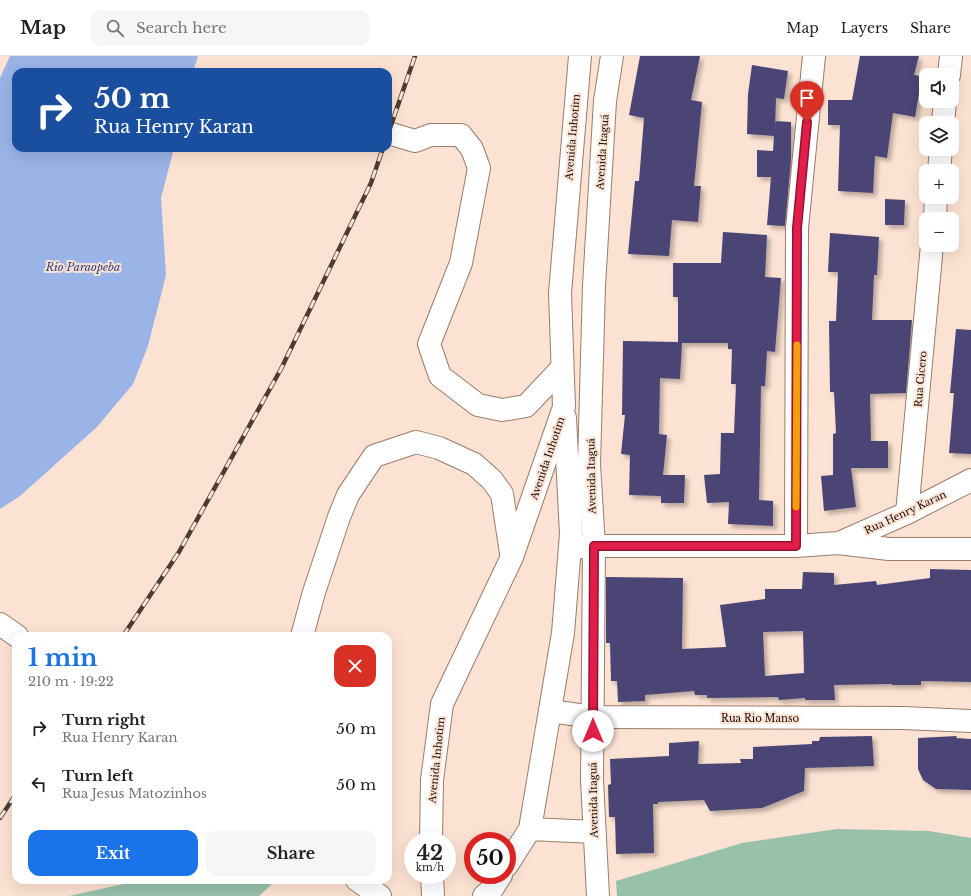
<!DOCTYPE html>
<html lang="en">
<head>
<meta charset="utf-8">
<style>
  :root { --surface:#fff; --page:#f6f6f6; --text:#222; --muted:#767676; --line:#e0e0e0; --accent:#1a73e8 }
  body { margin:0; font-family:"Libre Baskerville",serif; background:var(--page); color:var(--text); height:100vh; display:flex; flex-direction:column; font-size:15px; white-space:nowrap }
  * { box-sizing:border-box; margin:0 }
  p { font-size:13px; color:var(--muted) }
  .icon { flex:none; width:22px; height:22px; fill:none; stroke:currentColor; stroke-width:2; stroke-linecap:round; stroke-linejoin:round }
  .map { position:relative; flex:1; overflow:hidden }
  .drawer { position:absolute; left:12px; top:576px; width:380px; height:252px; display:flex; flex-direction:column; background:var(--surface); border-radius:12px; box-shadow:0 4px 16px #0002 }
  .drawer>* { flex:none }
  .hud { position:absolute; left:12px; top:12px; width:380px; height:84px; border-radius:12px; box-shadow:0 4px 16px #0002; background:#1a4fa0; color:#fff; overflow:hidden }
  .buttons { position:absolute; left:919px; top:12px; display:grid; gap:8px }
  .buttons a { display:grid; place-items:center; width:40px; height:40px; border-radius:8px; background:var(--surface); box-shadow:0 4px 16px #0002; font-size:20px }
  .speed { position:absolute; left:404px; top:776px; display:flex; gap:8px; font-size:20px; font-weight:700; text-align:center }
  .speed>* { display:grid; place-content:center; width:52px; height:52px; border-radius:50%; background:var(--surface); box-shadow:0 4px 16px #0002; line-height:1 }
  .speed small { font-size:10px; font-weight:400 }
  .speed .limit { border:6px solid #d22; background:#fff; color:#111 }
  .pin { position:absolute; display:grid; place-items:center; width:34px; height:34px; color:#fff; margin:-41px -17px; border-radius:50% 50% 50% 0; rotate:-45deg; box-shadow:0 0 4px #0007 }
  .pin .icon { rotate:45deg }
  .me { position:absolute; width:44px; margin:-22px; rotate:0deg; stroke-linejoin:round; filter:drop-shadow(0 0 3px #0008) }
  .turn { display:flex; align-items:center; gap:14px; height:84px; padding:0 16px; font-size:18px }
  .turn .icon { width:52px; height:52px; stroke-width:2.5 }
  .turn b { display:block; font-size:28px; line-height:34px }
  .round { display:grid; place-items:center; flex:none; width:42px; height:42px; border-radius:12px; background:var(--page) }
  .head { display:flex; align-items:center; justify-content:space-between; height:68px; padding:0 16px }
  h1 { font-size:24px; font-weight:700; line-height:30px; color:var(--accent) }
  .action { display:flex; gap:8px; margin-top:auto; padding:8px 16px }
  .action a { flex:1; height:46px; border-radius:12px; background:var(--accent); color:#fff; font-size:16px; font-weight:700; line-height:46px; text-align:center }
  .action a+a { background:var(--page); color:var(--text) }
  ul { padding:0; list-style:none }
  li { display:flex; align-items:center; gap:12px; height:56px; padding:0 16px }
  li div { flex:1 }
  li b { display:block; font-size:15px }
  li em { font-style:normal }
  header { display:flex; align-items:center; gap:24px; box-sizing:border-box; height:56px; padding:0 20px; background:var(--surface); border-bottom:1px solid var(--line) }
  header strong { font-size:19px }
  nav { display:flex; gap:22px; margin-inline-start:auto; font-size:14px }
  .search { width:280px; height:36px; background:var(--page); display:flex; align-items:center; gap:10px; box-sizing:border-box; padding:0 14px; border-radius:12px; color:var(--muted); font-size:15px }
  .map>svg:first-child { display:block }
  .green { fill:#98c1ac }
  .water { fill:#9ab4e7 }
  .building { fill:#4b4575; fill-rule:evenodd; filter:url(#shadow) }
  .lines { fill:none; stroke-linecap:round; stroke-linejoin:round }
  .minor-casing { stroke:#997c69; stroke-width:24 }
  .major-casing { stroke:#997c69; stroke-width:24 }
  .minor { stroke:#fff; stroke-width:22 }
  .major { stroke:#fff; stroke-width:22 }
  .rail-casing { stroke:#4b3d34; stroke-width:4.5 }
  .rail { stroke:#fce2d2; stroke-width:3; stroke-dasharray:9; stroke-linecap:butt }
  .route-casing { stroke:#92132f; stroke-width:10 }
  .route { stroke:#e11d48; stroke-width:7 }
  .slow { stroke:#f59e0b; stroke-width:7 }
  .labels { text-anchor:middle; stroke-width:4; stroke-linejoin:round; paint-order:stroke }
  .street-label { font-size:10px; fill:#140a04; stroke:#fce2d2 }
  .water-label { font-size:11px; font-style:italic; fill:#25407d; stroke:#fce2d2 }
</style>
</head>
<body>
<header>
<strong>Map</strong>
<div class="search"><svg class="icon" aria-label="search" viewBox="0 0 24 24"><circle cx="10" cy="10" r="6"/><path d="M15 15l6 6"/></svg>Search here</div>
<nav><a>Map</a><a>Layers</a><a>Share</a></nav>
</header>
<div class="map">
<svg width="971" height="840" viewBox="0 0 971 840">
  <defs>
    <filter id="shadow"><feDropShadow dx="3.5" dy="3.5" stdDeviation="2" flood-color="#0004"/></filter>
  </defs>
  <rect width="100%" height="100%" fill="#fce2d2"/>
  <path class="green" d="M837,773L929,775L971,782V840H617L616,825L742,787Z
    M141,824H268L271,829L259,840H69Z"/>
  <path class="water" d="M10,0H198L193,16H16V92H174L161,142L166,219L148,290L133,328L97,371L20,440L0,453V22Z"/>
  <path class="building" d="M640,0H700L691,44L702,46L694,130H701L698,166L672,164L669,200L628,198L635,125H639L644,62L629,59Z
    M860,0H919L914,19L922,20L915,61L893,57L887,102L875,100L873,137L838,135L840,69H828V44H852Z
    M752,9L788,15L784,43L776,42L775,72V65L791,66V104L785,170L767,169L771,121H757V94L773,95L774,80L747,78L748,38Z
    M885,143L905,144L904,169H885Z
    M723,176L767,179L765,221L781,222L775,296L767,295L765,330H761L759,444L773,445V470L728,468L729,446L707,447L704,419L720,418L721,377H734L736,328H731L732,293H728V287H682L680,323L660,322L659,378L667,379L663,419H685L684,447H661V440L629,439L630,399L621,398L625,359H622L623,285L678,286V241H673V207H721Z
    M830,177L879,181L877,219H874L872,264H912L906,337L870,338L871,385H888V412H851L856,451L824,455L821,420L833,419V378L836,377L834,336H830L829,265H836L838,216H828Z
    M956,273L971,274V398L949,397L954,337H950Z
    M930,513L971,514V626L921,625V629H892V628L834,629L835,644H805V642L779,644L778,641L707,642V639H695L694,635L645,639V645L618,646L617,625H611L610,587H606V521L683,522L682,593L726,591L720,549L765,543V533H802L803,516L834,517V529L876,525L877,529L930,522ZM803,575L804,617L765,620L763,576Z
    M872,680L874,710L805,712L804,735L762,752L710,755L704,744L658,746V748H653L654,797L616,798L615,761H609L608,729L611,728L610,703L669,700V687L699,685L698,708L741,707L740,703H753V691L812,688V685H819L820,681Z
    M957,680L956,682L971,683V734L936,733L923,724L918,713V682Z"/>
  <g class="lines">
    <defs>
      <path id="minor" d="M949,19L951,0
        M943,67L945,45
        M388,77L415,85L431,79H461L472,93L479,112L461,207L429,288L440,320L478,349L502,354L526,350L562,312
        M939,115L941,93
        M935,163L936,141
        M907,457L932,189
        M839,487L907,457L971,424
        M796,490L797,172L814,0
        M570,492L594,490H796L838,487L889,493H971
        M0,568L17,580
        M550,655L593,661L903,662L971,665
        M357,824L380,840"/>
      <path id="major" d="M302,580L314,536L339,461L348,439L374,400L416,386L439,392L474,408L492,424L502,438L511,497
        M530,773L594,776
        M431,785L432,724L442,648L512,501L564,351L560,237L580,0
        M507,809L530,773L563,577L571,478L565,362
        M432,819L433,840
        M484,840L492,833L501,819
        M598,840L592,724L594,490L589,408L594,230L605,45L612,0"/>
    </defs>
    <use href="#minor" class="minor-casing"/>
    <use href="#major" class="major-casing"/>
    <use href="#minor" class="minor"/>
    <use href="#major" class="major"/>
    <defs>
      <path id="rail" d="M388,78L415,0
        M123,580L179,496L281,313L371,127L383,92
        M0,762L16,738"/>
    </defs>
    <use href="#rail" class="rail-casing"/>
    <use href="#rail" class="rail"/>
  </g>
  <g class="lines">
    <defs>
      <path id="route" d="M593,675L594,490H796L797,172L807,66"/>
    </defs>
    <use href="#route" class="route-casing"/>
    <use href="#route" class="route"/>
    <path class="slow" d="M796,451L797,289"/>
  </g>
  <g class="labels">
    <g class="street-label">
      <text transform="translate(572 81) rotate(-85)" y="4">Avenida Inhotim</text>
      <text transform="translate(602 96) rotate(-86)" y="4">Avenida Itaguá</text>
      <text transform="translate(920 323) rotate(-85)" y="4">Rua Cicero</text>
      <text transform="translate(547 402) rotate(-71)" y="4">Avenida Inhotim</text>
      <text transform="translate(591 420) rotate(-91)" y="4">Avenida Itaguá</text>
      <text transform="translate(905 456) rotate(-25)" y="4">Rua Henry Karan</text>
      <text x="760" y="666">Rua Rio Manso</text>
      <text transform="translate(436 704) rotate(-84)" y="4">Avenida Inhotim</text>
      <text transform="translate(593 744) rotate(-91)" y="4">Avenida Itaguá</text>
    </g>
    <g class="water-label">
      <text x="83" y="215">Rio Paraopeba</text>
    </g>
  </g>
</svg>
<div class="buttons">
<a><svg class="icon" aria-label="sound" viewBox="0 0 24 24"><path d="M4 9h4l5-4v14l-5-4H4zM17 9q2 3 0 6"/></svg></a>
<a><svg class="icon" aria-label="layers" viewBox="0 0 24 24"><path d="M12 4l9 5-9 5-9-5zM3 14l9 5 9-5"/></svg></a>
<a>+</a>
<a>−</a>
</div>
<div class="speed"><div>42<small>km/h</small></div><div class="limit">50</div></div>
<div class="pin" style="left:807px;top:66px;background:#d93025"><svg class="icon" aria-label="arrive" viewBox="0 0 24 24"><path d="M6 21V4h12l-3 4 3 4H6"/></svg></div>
<svg class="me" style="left:593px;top:675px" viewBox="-20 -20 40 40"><circle r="19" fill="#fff"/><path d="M0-13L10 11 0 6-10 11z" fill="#e11d48"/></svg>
<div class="hud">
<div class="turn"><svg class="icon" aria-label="right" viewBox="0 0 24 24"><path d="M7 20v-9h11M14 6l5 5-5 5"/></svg><div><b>50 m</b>Rua Henry Karan</div></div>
</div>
<section class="drawer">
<div class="head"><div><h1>1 min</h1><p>210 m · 19:22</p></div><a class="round" style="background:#d93025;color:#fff"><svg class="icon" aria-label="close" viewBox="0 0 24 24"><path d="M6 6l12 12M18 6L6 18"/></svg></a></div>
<ul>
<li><svg class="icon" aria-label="right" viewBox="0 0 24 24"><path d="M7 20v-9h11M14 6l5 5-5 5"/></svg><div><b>Turn right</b><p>Rua Henry Karan</p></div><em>50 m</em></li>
<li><svg class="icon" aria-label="left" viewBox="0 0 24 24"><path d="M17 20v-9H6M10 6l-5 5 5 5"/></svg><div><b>Turn left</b><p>Rua Jesus Matozinhos</p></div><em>50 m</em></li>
</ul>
<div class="action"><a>Exit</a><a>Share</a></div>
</section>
</div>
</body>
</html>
